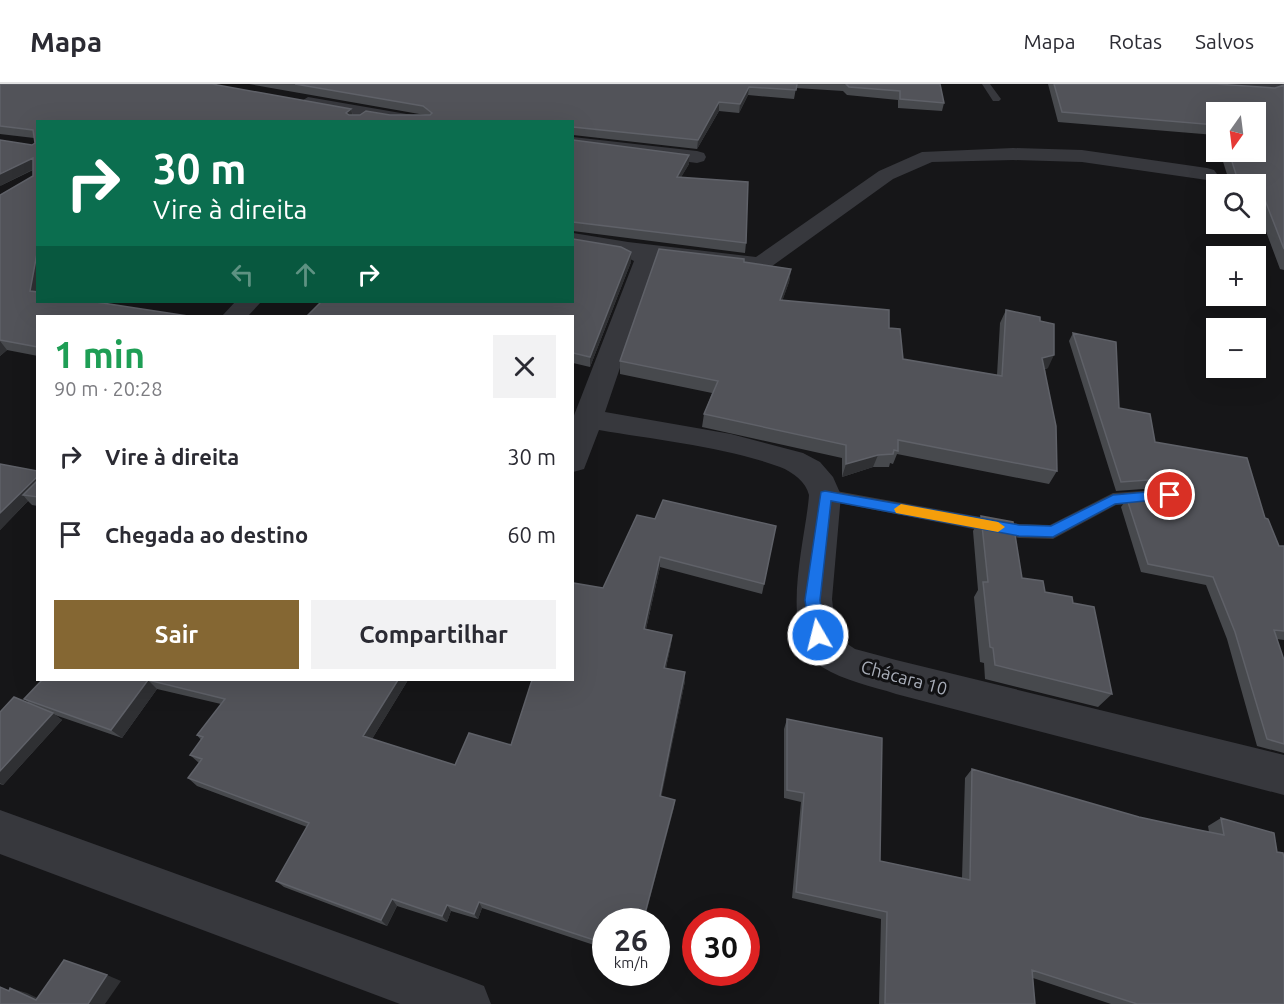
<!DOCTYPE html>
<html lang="pt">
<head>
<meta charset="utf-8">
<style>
  :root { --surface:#fff; --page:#f2f2f3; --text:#2b2b33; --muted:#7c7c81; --line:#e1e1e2; --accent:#856733 }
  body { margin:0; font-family:Ubuntu,sans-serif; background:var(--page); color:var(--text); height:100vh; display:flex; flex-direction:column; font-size:22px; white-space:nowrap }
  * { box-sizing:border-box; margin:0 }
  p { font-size:20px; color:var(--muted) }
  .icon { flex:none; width:33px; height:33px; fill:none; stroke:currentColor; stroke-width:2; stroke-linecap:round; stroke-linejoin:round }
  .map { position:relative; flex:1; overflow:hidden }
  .drawer { position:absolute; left:36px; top:231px; width:538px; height:366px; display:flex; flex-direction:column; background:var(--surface); border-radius:0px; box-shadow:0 6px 24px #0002 }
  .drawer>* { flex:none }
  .banner { position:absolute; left:36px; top:36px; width:538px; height:183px; border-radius:0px; box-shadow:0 6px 24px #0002; background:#0b6e4f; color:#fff; overflow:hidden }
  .needle { width:39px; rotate:194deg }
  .buttons { position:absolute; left:1206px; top:18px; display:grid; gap:12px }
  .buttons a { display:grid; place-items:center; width:60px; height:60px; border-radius:0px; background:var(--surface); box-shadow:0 6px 24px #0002; font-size:30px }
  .speed { position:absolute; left:592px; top:824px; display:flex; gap:12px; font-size:30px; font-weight:700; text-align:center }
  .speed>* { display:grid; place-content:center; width:78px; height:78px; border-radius:50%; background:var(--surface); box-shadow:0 6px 24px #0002; line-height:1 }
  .speed small { font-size:15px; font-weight:400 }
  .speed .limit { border:9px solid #d22; background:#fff; color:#111 }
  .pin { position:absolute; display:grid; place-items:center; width:51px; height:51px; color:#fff; margin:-26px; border:3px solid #fff; border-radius:50%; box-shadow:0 2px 6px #0007 }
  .me { position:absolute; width:66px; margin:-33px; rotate:352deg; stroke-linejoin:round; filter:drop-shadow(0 0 4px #0008) }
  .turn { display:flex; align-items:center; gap:21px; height:126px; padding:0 18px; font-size:27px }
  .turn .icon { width:78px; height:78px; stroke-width:2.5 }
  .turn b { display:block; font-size:42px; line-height:51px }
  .lanes { display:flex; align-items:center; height:57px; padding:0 18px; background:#0003; justify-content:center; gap:30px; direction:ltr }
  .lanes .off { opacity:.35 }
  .round { display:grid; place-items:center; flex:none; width:63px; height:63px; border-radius:0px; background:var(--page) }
  .overview { display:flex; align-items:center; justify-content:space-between; height:102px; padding:0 18px }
  h1 { font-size:36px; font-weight:700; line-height:45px; color:#1e9e55 }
  .button { display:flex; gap:12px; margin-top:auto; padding:12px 18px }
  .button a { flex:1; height:69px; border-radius:0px; background:var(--accent); color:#fff; font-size:24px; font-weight:700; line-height:69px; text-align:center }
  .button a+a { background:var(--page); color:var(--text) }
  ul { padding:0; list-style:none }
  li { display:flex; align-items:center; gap:18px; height:78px; padding:0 18px }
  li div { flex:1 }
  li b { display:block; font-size:22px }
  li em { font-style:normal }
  header { display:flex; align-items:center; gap:36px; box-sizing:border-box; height:84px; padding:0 30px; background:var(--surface); border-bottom:2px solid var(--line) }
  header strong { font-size:28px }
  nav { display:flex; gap:33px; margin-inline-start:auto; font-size:21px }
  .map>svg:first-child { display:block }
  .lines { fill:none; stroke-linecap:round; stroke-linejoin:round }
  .service { fill:#37383d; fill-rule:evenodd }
  .minor { fill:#37383d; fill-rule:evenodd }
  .wall { fill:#47494d }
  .shaded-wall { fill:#2f3033 }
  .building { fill:#525359; stroke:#5f6168; stroke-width:1.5 }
  .route { fill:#1a73e8; stroke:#114b97; stroke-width:1.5 }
  .slow { fill:#f59e0b }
  .labels { text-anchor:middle; stroke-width:6; stroke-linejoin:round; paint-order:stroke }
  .street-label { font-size:18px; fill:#a8adb8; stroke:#111113 }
</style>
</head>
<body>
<header>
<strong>Mapa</strong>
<nav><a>Mapa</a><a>Rotas</a><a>Salvos</a></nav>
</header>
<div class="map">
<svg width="1284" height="920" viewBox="0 0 1284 920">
  <rect width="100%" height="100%" fill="#161618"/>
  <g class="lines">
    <path class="service" d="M982,0H990L1001,15L999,17H993Z
      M825,405L1019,440L1050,441L1113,409L1170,405L1176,407L1179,411L1176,415L1170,417L1116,421L1053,455L1019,454L819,415L816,411L819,407Z"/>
    <path class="minor" d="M1177,0H1284V5L1270,11L1185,5Z
      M308,13L424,33L432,38H391L302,22L300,18Z
      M573,53L697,67L704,69L706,73L704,77L697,79L573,63Z
      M1013,64L1082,66L1207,84L1214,86L1217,90L1214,94L1207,96L1082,78L1013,76L932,78L893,95L768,185L760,187L657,175L605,328L731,350L803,369L820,378L833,393L841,411L832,515L836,549L840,555L855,565L896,576L1284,671V711L896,610C872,602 844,597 822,583C776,553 806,456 809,411C806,398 793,388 780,383C726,363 657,356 599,346L584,385L573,388V334L634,177L622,171L573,163V149L628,158L756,173L879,87L922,68Z
      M235,218H261L248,232H222Z
      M0,726L466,895L484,902L491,920H400L0,770Z"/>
  </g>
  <path class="wall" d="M0,0L351,25L353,31H425L249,0H940L944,19L942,27L898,24V16L847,11L843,7L796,4L794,15L748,11L739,29L719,27L697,65L573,51V38H38V272L7,266L0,272V111L33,92V86L0,102L35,59L34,54L0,50Z
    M1048,0H1216L1275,4L1284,1V186L1280,185L1258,126H1256V100H1230L1220,68H1256L1216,28V56L1215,51L1058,38Z
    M573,56L689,71V80L681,93L746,159L745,169L573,147Z
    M631,178L590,283L573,279V232Z
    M744,178L791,185L789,198L782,217L889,244L903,275L997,291L1000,239L1006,226L1040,237L1048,284L1045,285L1057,387L1049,400L897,370L893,380L890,379L889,383H873L842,393V374L702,343L704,330L712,309L620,290V277Z
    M1073,249L1119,324L1155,358L1265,434L1279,462H1284V556L1277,555L1284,576V669L1257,662L1227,555L1206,501L1141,488L1121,423L1127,415L1177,411L1180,410L1178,406L1170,403L1116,407L1069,257Z
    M0,380L38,387V422L32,421L28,417L0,446Z
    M981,432L1022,494L1045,508L1073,519L1112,610L1098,623L985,595L984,579L980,578L974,513L978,506L973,447Z
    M655,435L776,442L762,510L660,483L646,545L672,551L671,560L666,584L685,597L661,712L674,724L606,837V865L482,824L478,835L451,827L447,838L397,822L387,842L284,803L276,797L307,743L197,702L188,694L199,679L190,671L201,656L197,651L221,620L157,605L122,654L55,631L62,636L3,701L0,700V628L28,618L24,615L42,596H408L372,655L455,681L511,661L603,504Z
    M787,635L880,777L962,794L965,694L972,685L1139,733L1209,748L1208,742L1221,734L1284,920H1111L1033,894L1035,920H879L881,835L792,814L801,718L784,714V645Z"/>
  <path class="shaded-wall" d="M749,3L748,11L739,29L740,20Z
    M719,18V27L697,65L698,56Z
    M351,25L353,33L349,38L346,29Z
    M689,71V80L676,102L677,93Z
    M33,74L38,83L0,102V90Z
    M38,164L37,217L30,207Z
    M631,168V178L590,283V273Z
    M791,185L789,198L778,229L780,216Z
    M0,257L7,266L0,272Z
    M1054,271L1048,284L1036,287L1042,274Z
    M878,371L873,383L842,393L846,380Z
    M38,392V408L23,411L28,417L0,446V429Z
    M660,473V483L644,554V545Z
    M672,551L671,560L664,593V584Z
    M685,588V597L660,720V712Z
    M148,596L157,605L122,654L111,646Z
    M398,596H408L369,660L363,652Z
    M53,629L62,636L3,701L0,699V687Z
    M675,716L674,724L644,837H643Z
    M392,815L397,822L387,842L381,836Z
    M479,818L482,824L478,835L474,830Z
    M447,821L451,827L447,838L442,832Z
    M107,891L121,897L105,920H88Z
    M10,904L27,909L50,920L36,916Z"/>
  <path class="building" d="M0,0H212L351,25L346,29L349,31H360L366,27L390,31H430L432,29L423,22L295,0H797L796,6L749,3L740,20L719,18L698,56L573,43V38H38V164L30,207L38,208V218H96L188,232H38V263L0,256V111L33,92V74L0,90V56L32,61L35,59L33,46L0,42Z
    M846,0H940L944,19L900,15V7L849,3Z
    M1054,0H1216L1275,4L1284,1V165L1265,116L1256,115V100H1239L1229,68H1256V28H1216V41L1062,28Z
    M573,56L689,71L677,93L748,98L746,159L573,138Z
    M573,155L621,163L631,168L590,273L573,269V232H307L321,218H573Z
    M659,165L744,175V178L791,185L780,216L889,226V244L900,245L903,275L1002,292L1006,226L1040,233V237L1054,240V271L1042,274L1056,342L1057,387L898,356V367L894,366L893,370L878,371L846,380V361L704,330L718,297L620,277Z
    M1073,249L1116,258L1119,324L1150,330L1155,358L1247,374L1265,434L1268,435L1279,462H1284V547L1274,546L1284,576V660L1267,655L1235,548L1213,493L1148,480L1127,415L1177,411L1184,408L1188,403L1184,397L1176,394L1121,398Z
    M0,380L38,387V392L0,429Z
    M38,396V413L23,411Z
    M663,416L776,442L764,500L660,473L644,545L672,551L664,584L685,588L660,712L675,716L643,837H606V860L479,818L474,830L447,821L442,832L392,815L381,836L276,797L309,739L188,694L202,675L190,671L203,653L197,651L225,615L148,596H398L363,652L455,681L469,649L511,661L532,596H573V499L603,504L637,431L655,435Z
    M981,432L1013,438L1022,494L1043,497L1045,508L1072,513L1073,519L1094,523L1112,610L995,581L993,564L990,563L983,498H988Z
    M42,596H148L111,646L24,615Z
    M14,613L53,629L0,687V628Z
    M787,635L882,654L880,777L970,796L972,685L1139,733L1194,745L1224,751L1221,734L1274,749L1277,768L1283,769L1284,774V920H1137L1032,886L1035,920H885L887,828L796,808L804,709L787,706Z
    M64,876L107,891L88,920H0V903L9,907L10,904L36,916Z"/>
  <path class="route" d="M1170,406L1176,411L1174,414L1115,420L1053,453L1019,452L831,417L820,516L825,551L823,555L818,557L812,555L810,551L805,516L821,408L825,407L1019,441L1051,442L1113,411Z"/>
  <path class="slow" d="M901,420L998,438L1005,443L998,448L896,429L894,425Z"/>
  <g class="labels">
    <g class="street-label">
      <text transform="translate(904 594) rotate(15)" y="6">Chácara 10</text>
    </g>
  </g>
</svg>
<div class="buttons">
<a><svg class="needle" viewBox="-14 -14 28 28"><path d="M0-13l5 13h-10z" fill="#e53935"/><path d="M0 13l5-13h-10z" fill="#7c7c81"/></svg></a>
<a><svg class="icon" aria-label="search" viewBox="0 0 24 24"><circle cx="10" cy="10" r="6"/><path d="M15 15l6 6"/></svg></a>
<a>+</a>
<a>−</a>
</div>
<div class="speed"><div>26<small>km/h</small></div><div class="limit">30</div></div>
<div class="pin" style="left:1170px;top:411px;background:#d93025"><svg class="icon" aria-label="arrive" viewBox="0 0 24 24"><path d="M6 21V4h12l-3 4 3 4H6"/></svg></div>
<svg class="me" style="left:818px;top:551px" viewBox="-20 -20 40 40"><circle r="17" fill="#1a73e8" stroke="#fff" stroke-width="3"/><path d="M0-11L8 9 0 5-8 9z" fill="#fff"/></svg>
<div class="banner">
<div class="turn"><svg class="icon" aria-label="right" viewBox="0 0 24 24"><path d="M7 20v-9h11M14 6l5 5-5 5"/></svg><div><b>30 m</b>Vire à direita</div></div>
<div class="lanes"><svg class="icon off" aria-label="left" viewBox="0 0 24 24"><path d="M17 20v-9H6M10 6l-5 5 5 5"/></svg><svg class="icon off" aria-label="ahead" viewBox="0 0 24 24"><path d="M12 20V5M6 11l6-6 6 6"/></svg><svg class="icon" aria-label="right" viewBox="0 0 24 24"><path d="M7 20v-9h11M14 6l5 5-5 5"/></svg></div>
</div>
<section class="drawer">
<div class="overview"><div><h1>1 min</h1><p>90 m · 20:28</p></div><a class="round"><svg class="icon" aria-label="close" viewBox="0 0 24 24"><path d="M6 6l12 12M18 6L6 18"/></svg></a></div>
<ul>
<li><svg class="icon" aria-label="right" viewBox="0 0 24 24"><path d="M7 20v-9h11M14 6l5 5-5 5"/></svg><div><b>Vire à direita</b></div><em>30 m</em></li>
<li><svg class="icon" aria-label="arrive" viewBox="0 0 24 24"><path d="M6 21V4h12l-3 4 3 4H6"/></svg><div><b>Chegada ao destino</b></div><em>60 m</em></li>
</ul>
<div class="button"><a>Sair</a><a>Compartilhar</a></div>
</section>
</div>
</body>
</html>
